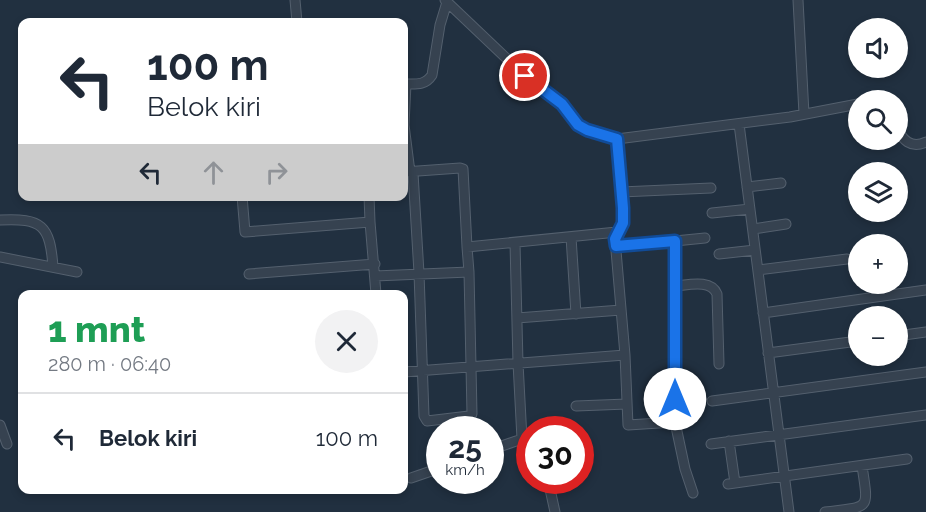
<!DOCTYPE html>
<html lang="id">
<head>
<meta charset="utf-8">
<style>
  :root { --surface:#fff; --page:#f2f2f3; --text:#1f2937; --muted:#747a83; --line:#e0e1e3 }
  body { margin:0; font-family:Raleway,sans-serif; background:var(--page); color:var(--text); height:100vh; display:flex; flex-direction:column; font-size:22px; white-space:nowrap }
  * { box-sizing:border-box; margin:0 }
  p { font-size:20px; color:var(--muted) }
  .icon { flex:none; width:33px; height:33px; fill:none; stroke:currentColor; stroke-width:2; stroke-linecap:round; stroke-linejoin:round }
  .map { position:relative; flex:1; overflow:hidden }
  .side { position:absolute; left:18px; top:290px; width:390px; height:204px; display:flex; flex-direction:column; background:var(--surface); border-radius:12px; box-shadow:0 3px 9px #0003 }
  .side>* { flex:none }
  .banner { position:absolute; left:18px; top:18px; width:390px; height:183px; border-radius:12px; box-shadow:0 3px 9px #0003; background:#fff; color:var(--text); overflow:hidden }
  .controls { position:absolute; left:848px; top:18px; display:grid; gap:12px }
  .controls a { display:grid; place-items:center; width:60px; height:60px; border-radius:50%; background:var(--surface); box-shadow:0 3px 9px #0003; font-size:30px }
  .speed { position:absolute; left:426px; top:416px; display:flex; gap:12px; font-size:30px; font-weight:700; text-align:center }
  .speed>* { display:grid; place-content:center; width:78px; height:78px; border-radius:50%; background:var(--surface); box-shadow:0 3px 9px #0003; line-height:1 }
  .speed small { font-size:15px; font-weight:400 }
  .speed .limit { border:9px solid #d22; background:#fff; color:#111 }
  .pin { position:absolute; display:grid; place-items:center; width:51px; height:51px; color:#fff; margin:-26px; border:3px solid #fff; border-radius:50%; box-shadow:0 2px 6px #0007 }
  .me { position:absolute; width:66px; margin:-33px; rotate:0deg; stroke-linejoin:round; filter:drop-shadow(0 0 4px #0008) }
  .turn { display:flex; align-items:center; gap:21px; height:126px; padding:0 30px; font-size:27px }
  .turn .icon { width:78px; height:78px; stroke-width:2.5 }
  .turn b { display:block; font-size:42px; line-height:51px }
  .lanes { display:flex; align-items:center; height:57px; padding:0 30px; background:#0003; justify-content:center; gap:30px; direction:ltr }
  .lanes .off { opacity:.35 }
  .round { display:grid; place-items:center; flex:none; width:63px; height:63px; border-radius:32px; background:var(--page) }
  .overview { display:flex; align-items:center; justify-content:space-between; height:102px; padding:0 30px }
  h1 { font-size:36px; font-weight:800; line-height:45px; color:#1e9e55 }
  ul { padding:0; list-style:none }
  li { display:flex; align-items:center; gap:18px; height:90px; padding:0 30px; border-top:2px solid var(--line) }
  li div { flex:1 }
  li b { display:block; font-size:22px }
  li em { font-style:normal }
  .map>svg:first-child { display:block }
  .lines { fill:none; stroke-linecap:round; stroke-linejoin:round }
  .minor-casing { stroke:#54606e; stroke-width:11 }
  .minor { stroke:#364250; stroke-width:9 }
  .route-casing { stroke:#114b97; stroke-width:15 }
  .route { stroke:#1a73e8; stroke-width:10 }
</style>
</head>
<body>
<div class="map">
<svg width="926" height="512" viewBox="0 0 926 512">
  <rect width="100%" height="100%" fill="#213040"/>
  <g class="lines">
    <defs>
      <path id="minor" d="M295,0L297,22
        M445,0L525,76L562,104L578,125L587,131L617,139L790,117L858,104
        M798,0L804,114
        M404,84C415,84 425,86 432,75L440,25L447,2
        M739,124L789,512
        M404,125L410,172
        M404,125L406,84
        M897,127C902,140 911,149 926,142
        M404,172L460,168L463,169L467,247
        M413,173L419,273L424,416L427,421L469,416L472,414L469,272
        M747,187L781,183
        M621,192L711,188
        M242,196L245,232L370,222L376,294
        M369,196L370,222
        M712,213L750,209
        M0,220C42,218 50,225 53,267
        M753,229L786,224
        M617,232L615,239L625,355L628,425L675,422
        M571,237L576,314
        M616,246L675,241
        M719,254L755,250
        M0,257L77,272
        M758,270L847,259
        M249,274L375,264
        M375,276L469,272L467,247L617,232L623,223V208L617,139
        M675,286C688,285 711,279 717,294L719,364
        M763,313L926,290
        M517,318L621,310
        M897,336L926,332
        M768,353L858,341
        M404,372L625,355
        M712,401L926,372
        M576,406L627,404
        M0,425L7,444
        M729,441L735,483
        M711,444L926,415
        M490,450L522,439L518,363L515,243
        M411,478L440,468
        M548,480L555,512
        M728,484L907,459
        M693,493L685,469L675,422V241L705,238
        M825,512C870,506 869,512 862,466"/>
    </defs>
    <use href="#minor" class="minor-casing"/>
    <use href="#minor" class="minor"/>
  </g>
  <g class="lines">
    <defs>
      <path id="route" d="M525,76L562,104L578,125L587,130L617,139L623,208V223L615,239L616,246L675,241V399"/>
    </defs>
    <use href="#route" class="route-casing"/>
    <use href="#route" class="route"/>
  </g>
</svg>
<div class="controls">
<a><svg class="icon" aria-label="sound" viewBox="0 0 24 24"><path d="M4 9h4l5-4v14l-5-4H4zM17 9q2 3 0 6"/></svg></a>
<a><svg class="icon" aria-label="search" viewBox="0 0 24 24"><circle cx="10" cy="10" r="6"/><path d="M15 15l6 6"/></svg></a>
<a><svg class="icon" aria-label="layers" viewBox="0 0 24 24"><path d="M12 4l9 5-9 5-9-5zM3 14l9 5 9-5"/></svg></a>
<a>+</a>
<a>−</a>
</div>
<div class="speed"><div>25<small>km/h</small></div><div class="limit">30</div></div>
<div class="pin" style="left:525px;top:76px;background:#d93025"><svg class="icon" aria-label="arrive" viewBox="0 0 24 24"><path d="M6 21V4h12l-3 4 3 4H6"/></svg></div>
<svg class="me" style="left:675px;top:399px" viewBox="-20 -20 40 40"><circle r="19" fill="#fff"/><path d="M0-13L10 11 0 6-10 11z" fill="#1a73e8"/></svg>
<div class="banner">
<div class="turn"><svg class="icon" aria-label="left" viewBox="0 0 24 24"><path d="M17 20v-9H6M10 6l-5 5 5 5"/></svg><div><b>100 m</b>Belok kiri</div></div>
<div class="lanes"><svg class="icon" aria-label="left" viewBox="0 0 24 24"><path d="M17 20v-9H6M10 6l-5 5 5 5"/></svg><svg class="icon off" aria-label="ahead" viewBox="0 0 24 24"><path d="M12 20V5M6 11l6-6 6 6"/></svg><svg class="icon off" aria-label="right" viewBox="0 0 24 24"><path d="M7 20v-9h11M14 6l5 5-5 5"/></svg></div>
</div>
<section class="side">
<div class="overview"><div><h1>1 mnt</h1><p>280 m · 06:40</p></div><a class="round"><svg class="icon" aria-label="close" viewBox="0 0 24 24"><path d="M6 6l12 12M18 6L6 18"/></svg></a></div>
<ul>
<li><svg class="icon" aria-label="left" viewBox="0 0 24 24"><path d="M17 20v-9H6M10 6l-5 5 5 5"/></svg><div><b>Belok kiri</b></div><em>100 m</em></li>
</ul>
</section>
</div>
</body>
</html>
